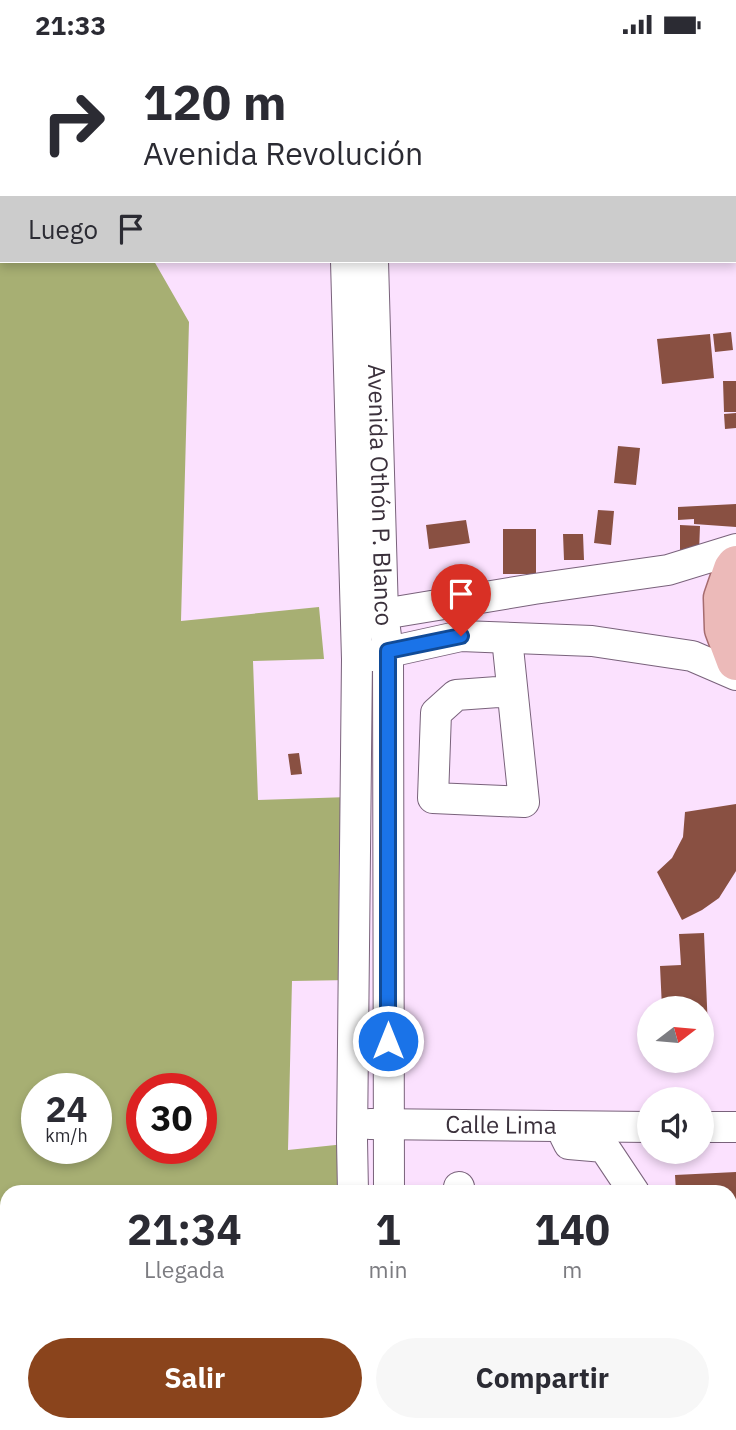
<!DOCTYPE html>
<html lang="es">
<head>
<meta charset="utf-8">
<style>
  :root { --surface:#fff; --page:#f7f7f7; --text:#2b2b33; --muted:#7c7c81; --accent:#8a441c }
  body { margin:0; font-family:"IBM Plex Sans",sans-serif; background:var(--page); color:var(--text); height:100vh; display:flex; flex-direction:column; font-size:26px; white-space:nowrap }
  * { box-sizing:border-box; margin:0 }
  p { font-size:23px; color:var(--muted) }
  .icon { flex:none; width:38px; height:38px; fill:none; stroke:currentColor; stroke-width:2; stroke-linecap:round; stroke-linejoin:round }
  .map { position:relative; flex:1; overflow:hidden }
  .panel { position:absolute; left:0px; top:1136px; width:737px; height:247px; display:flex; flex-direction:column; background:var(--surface); border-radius:21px 21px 0 0; box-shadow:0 4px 10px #0003 }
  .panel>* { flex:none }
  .top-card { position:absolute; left:0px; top:0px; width:737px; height:214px; box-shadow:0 4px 10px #0003; background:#fff; color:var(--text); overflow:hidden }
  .needle { width:46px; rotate:74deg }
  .buttons { position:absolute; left:637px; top:947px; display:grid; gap:14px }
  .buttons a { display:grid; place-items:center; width:77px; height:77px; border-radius:50%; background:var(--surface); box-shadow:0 4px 10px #0003; font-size:35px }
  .speed { position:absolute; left:21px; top:1024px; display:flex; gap:14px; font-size:35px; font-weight:700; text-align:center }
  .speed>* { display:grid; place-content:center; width:91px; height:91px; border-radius:50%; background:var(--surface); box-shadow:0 4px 10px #0003; line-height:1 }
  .speed small { font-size:18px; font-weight:400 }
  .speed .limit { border:10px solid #d22; background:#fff; color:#111 }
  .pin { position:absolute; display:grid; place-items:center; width:60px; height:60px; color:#fff; margin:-72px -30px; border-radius:50% 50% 50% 0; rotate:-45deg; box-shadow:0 0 7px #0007 }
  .pin .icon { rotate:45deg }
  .me { position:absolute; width:77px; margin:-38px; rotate:0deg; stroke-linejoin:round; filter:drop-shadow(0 0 5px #0008) }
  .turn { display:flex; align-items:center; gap:24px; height:147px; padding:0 28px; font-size:32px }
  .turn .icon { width:91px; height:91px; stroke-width:2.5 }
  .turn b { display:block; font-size:49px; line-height:60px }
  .then { display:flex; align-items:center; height:66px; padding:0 28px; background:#0003; gap:14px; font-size:26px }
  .eta { display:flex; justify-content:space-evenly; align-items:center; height:119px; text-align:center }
  .eta b { font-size:42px; font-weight:800; line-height:49px }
  .cta { display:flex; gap:14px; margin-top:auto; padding:14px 28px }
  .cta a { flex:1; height:80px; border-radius:42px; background:var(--accent); color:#fff; font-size:28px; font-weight:800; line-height:80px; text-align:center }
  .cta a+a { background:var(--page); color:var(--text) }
  .status { display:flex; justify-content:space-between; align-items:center; height:49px; padding:0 35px; background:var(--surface); direction:ltr }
  .status svg { height:19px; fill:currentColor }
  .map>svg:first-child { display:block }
  .built { fill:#f3d4f7 }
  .forest { fill:#a7af73; fill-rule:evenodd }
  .building { fill:#895042 }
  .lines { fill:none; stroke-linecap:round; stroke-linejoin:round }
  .minor-casing { stroke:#79627b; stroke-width:32 }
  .major-casing { stroke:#a66c6f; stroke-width:41 }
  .minor { stroke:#fff; stroke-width:30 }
  .major { stroke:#ecbab9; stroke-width:38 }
  .route-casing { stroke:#114b97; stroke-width:18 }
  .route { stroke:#1a73e8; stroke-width:12 }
  .labels { text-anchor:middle; stroke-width:7; stroke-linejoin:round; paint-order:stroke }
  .street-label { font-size:24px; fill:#3b313c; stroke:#fcf6fc }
</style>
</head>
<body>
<div class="status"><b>21:33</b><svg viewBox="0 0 49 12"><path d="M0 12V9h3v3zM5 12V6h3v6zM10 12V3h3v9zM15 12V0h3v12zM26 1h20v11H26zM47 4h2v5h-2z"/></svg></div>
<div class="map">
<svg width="736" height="1381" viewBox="0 0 736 1381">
  <rect width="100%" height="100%" fill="#fbe1fe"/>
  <path class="built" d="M408,1376H595V1381H409Z"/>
  <path class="forest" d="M0,0H90V2H2V212H154L189,273L181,572L319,558L324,610L253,612L258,751L349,748L350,931L292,932L288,1101L345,1095V1143H7V1376H346V1381H0ZM37,1040H96V1099H37ZM142,1040H201V1099H142Z"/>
  <path class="building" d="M731,283L733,301L715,303L713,285Z
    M710,285L714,329L662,335L657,290Z
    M723,332H736V363H724Z
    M736,364V379L725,380L724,365Z
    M618,397L640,399L636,436L614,434Z
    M736,455V478L694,475V470L678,471V458Z
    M598,461L614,462L611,496L594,494Z
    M466,471L470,494L429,500L426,476Z
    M680,476L700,477L699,503H680Z
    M503,480H536V525H503Z
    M563,485H583L584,511H564Z
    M299,704L302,725L291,726L288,705Z
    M736,755V822L719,849L702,861L682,871L657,823L672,809L683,788L685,763Z
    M704,884L708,981H702V959H662L660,917L681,916L679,885Z
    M736,1123V1234L730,1235V1143H676L675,1126Z
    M736,1356V1381H720L719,1376H730V1357Z"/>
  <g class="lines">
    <defs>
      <g id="minor">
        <path d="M115,0V2"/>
        <path d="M503,0V2"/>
        <path d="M364,2V0"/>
        <path d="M735,150H736"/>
        <path d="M0,151H2"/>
        <path d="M346,212L357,610L352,1091L353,1143"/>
        <path id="s1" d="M373,212L383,565L388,602L389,1143"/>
        <path d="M365,568L534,540L668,521L736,500"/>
        <path d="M507,589L524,753L433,749L436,664L456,646L512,642"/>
        <path d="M371,607L461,587L592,592L692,607L736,626"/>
        <path id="s2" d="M370,1075L649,1078"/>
        <path d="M702,1078H736"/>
        <path d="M565,1087L569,1095L604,1098L634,1143"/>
        <path d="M458,1143L459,1138"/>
        <path d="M357,1376V1381"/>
        <path d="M393,1376V1381"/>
        <path d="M453,1376L454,1381"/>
        <path d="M572,1376L573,1381"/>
      </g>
      <path id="major" d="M736,516L733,520L723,549L724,580L736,612"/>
    </defs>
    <use href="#minor" class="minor-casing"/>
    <use href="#major" class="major-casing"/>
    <use href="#minor" class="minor"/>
    <use href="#major" class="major"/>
  </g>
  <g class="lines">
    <defs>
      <path id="route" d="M388,992V602L461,587"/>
    </defs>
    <use href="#route" class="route-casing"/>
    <use href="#route" class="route"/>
  </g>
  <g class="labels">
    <g class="street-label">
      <text dy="8" stroke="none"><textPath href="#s1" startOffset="234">Avenida Othón P. Blanco</textPath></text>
      <text dy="8" stroke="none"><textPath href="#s2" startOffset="131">Calle Lima</textPath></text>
    </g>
  </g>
</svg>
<div class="buttons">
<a><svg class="needle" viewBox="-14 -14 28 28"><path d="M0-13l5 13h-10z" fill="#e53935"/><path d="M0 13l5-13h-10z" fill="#7c7c81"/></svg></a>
<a><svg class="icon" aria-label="sound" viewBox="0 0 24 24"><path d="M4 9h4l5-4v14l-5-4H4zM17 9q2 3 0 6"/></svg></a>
</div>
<div class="speed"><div>24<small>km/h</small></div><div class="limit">30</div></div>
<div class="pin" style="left:461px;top:587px;background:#d93025"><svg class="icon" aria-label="arrive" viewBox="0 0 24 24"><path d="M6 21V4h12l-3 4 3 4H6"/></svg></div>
<svg class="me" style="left:388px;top:992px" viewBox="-20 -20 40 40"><circle r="17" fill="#1a73e8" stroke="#fff" stroke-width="3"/><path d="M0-11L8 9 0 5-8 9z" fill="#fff"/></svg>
<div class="top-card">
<div class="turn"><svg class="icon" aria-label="right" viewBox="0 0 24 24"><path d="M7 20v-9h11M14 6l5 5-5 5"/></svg><div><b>120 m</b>Avenida Revolución</div></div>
<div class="then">Luego<svg class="icon" aria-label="arrive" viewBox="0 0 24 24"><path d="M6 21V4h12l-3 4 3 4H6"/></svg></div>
</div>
<section class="panel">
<div class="eta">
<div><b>21:34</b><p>Llegada</p></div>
<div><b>1</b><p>min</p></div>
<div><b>140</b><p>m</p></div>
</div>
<div class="cta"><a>Salir</a><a>Compartir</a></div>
</section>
</div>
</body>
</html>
